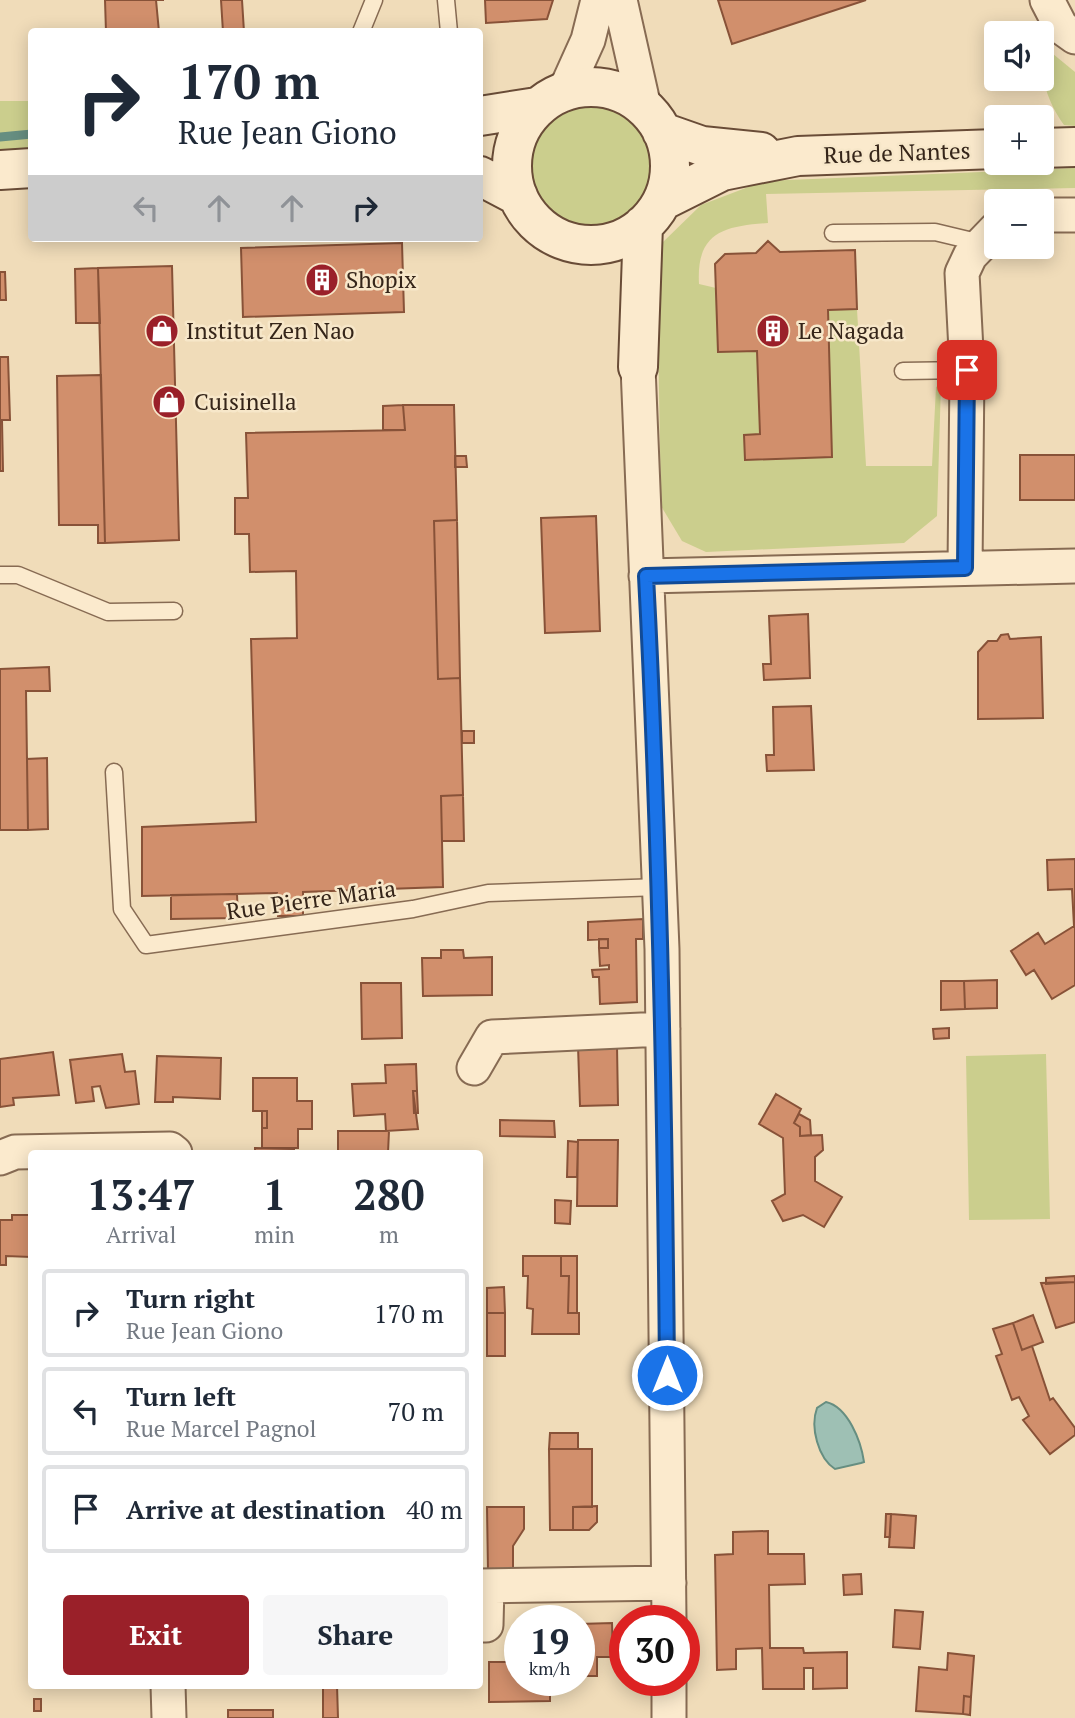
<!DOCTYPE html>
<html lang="en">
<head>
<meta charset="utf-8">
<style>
  :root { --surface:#fff; --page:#f6f6f7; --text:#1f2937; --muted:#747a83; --line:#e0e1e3; --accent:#9a2029 }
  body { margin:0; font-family:"PT Serif",serif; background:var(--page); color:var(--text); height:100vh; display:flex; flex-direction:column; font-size:26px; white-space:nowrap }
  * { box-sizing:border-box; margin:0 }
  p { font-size:23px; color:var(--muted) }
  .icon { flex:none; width:38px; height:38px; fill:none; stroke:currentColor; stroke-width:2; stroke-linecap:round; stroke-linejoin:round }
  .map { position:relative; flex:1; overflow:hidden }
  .panel { position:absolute; left:28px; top:1150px; width:455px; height:539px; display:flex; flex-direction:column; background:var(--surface); border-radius:7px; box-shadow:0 4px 18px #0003 }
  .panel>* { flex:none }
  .top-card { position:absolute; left:28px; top:28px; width:455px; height:214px; border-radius:7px; box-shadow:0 4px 18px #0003; background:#fff; color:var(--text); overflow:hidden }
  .controls { position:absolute; left:984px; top:21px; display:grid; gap:14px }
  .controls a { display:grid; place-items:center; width:70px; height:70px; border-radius:7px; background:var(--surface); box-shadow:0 4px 18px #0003; font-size:35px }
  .speed { position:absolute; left:504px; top:1605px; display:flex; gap:14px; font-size:35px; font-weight:700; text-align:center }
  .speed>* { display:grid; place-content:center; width:91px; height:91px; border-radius:50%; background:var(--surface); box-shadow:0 4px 18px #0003; line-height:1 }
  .speed small { font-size:18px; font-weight:400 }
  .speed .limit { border:10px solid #d22; background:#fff; color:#111 }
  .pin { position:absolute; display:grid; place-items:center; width:60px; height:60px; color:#fff; margin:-30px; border-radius:14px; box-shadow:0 4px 10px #0006 }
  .me { position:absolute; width:77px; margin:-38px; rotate:0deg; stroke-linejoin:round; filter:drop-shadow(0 0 5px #0008) }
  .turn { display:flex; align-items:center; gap:24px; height:147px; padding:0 35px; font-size:32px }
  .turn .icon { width:91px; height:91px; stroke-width:2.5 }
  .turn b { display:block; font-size:49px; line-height:60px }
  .lanes { display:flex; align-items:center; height:66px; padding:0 35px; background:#0003; justify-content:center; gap:35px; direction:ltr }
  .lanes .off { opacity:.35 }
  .eta { display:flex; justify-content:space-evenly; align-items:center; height:119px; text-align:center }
  .eta b { font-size:42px; font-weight:800; line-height:49px }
  .button { display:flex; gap:14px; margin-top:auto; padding:14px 35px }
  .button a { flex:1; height:80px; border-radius:7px; background:var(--accent); color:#fff; font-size:28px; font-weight:800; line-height:80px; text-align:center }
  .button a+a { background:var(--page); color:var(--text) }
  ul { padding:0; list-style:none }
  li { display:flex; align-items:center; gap:21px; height:88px; margin:0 14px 10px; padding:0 21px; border:4px solid var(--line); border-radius:7px }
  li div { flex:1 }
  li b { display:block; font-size:26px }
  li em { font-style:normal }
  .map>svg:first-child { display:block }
  .green { fill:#cbce8d }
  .water { fill:#9ec0b4; stroke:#668e81; stroke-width:2 }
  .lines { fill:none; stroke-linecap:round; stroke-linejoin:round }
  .stream { stroke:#668e81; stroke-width:9 }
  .building { fill:#d18f6c; stroke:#885238; stroke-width:2 }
  .lane-casing { stroke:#876b53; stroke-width:19 }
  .street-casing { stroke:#876b53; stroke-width:37 }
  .secondary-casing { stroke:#694c37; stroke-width:42 }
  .lane { stroke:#fbeacd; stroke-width:16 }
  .street { stroke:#fbeacd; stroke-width:33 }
  .secondary { stroke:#fbeacd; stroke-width:38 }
  .route-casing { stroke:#114b97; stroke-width:18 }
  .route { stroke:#1a73e8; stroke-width:12 }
  .labels { text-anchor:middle; stroke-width:5; stroke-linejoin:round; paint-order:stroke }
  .street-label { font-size:23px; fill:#352519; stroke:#f7e7c9 }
  .poi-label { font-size:23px; fill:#352519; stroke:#f7e7c9; text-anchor:start }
</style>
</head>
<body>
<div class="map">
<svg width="1075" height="1718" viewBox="0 0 1075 1718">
  <rect width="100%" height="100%" fill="#f0dcb9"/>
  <path class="green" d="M1047,49L1075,72V126L1064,125C1047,101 1041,79 1041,50Z
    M0,101H31V150L0,152Z
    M529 164a62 62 0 1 1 124 0a62 62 0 1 1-124 0Z
    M1075,168V188L766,194L768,223C723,226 696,233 699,284L716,288L718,352L757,351L760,434L745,460L832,457L828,310L857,309L866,466H932L936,387L941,384L937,516L904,543L706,552L682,541L661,506L657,274L662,243L701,205L764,181Z
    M1046,1054L1050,1219L969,1220L966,1056Z"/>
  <path class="water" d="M826,1402C848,1407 861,1441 864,1462L861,1463L835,1469C818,1458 810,1427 817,1408Z"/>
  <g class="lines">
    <path class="stream" d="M0,137L32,134"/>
  </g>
  <path class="building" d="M105,0H164H156L159,32H106Z
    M221,0H242L244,32H223Z
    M485,0H553L547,19L486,23Z
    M718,0H866L732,44Z
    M768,241L780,252L855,250L857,309L828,310L832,457L745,460L744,435L760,434L757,351L718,352L715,264L725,254L756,253Z
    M402,243L404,312L243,317L241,248Z
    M172,266L179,540L105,543L98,268Z
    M98,268L100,323H76L75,269Z
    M0,272H5L6,300H0Z
    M0,357H8L10,420H2L3,471H0Z
    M101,375L105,543H98V525H59L57,376Z
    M403,405H454L457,520L434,521L438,679L460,678L463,795L441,796L443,887L303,892V916H278L277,893L142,896V827L256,822L251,639L297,638L296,571L250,572L249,534H235V498H248L246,433L405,430Z
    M403,405L405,430H383V406Z
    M1020,455H1075V500H1020Z
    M455,456H466L467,467H455Z
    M596,516L600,631L545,633L541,518Z
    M457,520L460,678L438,679L434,521Z
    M808,614L810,678L764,680L763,664H771L769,616Z
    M1008,634L1010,639L1041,637L1043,718L978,719V652L988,641H997L1001,635Z
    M49,667L50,691H26L28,830H0V669Z
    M811,706L814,770L767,771L766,755H774L773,707Z
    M462,731H474V743H462Z
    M47,758L48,829L28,830L27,759Z
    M463,795L464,841H442L441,796Z
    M1075,859V985L1052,999L1034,970L1026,975L1011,951L1038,933L1045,944L1074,926L1072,889L1048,890L1047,860Z
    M237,894L238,918L171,919V895Z
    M643,919V939H636L637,1002L600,1004L599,977H593L592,970L609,969V965L600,966L599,948H608V939L588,940V922Z
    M599,939H608V948H599Z
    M441,950H463L464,958L492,957V995L423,996L422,958H441Z
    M997,980V1008L965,1009L964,981Z
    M941,981H964L965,1009L941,1010Z
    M361,983H401L402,1038L362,1039Z
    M949,1028V1038L934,1039L933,1029Z
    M578,1046H617L618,1105L580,1106Z
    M53,1052L59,1095L13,1098L14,1105L0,1107V1059Z
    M122,1054L125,1072L135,1071L139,1104L106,1108L100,1086L92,1087L94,1101L76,1103L70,1060Z
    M157,1056L221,1058L220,1099L173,1097V1102H155Z
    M416,1064L417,1091H413L418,1129L386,1131L385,1114L354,1116L352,1084L386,1083L385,1065Z
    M253,1078H297V1101H312V1129H298V1148H262V1128H267V1111H253Z
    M413,1091H417L418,1113H414Z
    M776,1094L801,1109L794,1123L800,1127V1136L822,1135L823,1150L815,1157V1181L842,1197L824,1227L803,1215L783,1221L772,1201L785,1194L783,1138L759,1124Z
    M262,1111H267V1128H262Z
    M799,1114L810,1120L811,1135L800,1136V1127L794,1123Z
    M500,1120L554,1121L555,1137L500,1136Z
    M338,1131H389L388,1153H338Z
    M578,1140H618L617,1206H577Z
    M568,1141L578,1142L577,1177H567Z
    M255,1148L294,1149V1153H255Z
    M555,1200L571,1201L570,1224L555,1223Z
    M12,1215H32L31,1257L6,1256V1265H0V1220H12Z
    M523,1256H561V1276H569L568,1313H579V1334H532L533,1309L527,1308L528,1276H523Z
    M561,1256H577V1313H568L569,1276H561Z
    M1075,1276V1282L1046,1284V1278Z
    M1075,1282V1322L1056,1328L1041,1283Z
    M504,1287L505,1313H487V1288Z
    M487,1313H505V1356H487Z
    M1033,1315L1043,1342L1022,1350L1013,1323Z
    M1013,1323L1022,1350L1032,1346L1050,1400L1053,1398L1075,1428V1435L1050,1454L1023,1420L1029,1416L1019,1397L1012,1400L996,1356L1002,1354L993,1329Z
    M550,1433H578V1449H549Z
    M549,1449H592V1507H573V1530H550Z
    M597,1506V1522L589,1530H573V1507Z
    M487,1507H524V1529L513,1546V1571L488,1572Z
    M886,1514H891L890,1537H885Z
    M891,1514L916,1516L914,1548L889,1547Z
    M768,1531V1554H804L805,1584L769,1585L770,1648H803L804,1653L847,1652V1688L813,1689V1668H804V1689H763L762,1648L736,1649V1669L717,1670L715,1555L733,1554V1532Z
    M861,1574L862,1594L844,1595L843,1575Z
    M895,1610L923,1612L920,1649L893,1647Z
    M612,1623L613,1657H597V1676H579V1624Z
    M948,1653L974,1656L971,1697L964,1696L963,1714L916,1711L919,1667L947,1670Z
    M489,1662H520V1680H550V1701L489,1702Z
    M323,1685H337L338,1718H323Z
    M964,1696L971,1697L970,1715L963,1714Z
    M34,1699H41V1711H34Z
    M228,1710H273V1718H228Z"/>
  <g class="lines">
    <defs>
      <path id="lane" d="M446,0L449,32
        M361,32L374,0
        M833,233L935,232L981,243
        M903,371L967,370
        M0,575H18L108,612L174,611
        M114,772L122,909L146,945L413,909L488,893L660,887"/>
      <path id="street" d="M620,0L644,107
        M1047,0L1061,27L1075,37
        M565,91L588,40L598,0
        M1041,215H1075
        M638,367L662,949L669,1620
        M965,568L967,370L962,273L970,256L996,229
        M646,576L1075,566
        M474,1068L492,1037L663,1029
        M0,1158L15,1152L170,1149L175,1153
        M480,1586L669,1583
        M480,1625H486L487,1586
        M669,1680V1718
        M168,1685L169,1718"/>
      <path id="secondary" d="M512 166a79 79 0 1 1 158 0a79 79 0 1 1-158 0Z
        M480,116L537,107
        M662,132L702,146L761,152
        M1041,148L1075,147
        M0,170L32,168
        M480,176L518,196
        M662,201L722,171L798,156L996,149
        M638,367L643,225"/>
    </defs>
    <use href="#lane" class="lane-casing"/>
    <use href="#street" class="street-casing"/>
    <use href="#secondary" class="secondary-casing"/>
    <use href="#lane" class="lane"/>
    <use href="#street" class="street"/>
    <use href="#secondary" class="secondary"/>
  </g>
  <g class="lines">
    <defs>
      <path id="route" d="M667,1375C665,1108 660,842 646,576L965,568L967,370"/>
    </defs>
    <use href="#route" class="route-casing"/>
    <use href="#route" class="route"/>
  </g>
  <defs>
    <symbol id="building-disc" viewBox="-11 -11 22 22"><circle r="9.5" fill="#9a2029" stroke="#f7e7c9"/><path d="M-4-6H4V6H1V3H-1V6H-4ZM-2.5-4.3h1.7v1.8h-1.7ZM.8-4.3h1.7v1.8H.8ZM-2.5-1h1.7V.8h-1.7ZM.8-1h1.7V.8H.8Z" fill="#fff"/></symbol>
    <symbol id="shop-disc" viewBox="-11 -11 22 22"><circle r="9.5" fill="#9a2029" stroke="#f7e7c9"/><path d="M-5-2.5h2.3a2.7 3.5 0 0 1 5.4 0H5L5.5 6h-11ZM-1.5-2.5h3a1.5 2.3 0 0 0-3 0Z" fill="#fff"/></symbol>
  </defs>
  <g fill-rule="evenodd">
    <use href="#building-disc" x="303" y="261" width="38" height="38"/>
    <use href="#shop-disc" x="143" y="312" width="38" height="38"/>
    <use href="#building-disc" x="754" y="312" width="38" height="38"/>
    <use href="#shop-disc" x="150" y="383" width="38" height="38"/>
  </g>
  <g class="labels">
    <g class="street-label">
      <text transform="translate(897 153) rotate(-2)" y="8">Rue de Nantes</text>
      <text transform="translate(311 900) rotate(-8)" y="8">Rue Pierre Maria</text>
    </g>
    <g class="poi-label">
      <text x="346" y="288">Shopix</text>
      <text x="186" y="339">Institut Zen Nao</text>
      <text x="798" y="339">Le Nagada</text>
      <text x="194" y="410">Cuisinella</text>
    </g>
  </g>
</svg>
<div class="controls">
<a><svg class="icon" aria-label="sound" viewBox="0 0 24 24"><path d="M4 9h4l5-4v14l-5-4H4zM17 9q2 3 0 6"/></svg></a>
<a>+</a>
<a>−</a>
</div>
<div class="speed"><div>19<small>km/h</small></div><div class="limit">30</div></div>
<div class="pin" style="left:967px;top:370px;background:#d93025"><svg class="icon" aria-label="arrive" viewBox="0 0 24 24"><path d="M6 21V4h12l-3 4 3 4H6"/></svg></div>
<svg class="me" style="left:667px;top:1375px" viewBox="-20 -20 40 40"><circle r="17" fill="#1a73e8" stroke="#fff" stroke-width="3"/><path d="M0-11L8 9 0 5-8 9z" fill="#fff"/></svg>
<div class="top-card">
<div class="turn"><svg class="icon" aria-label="right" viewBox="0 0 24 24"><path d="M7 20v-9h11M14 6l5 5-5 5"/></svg><div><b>170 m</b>Rue Jean Giono</div></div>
<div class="lanes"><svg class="icon off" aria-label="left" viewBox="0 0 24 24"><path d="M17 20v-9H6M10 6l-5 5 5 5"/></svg><svg class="icon off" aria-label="ahead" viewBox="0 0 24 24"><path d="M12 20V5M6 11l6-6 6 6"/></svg><svg class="icon off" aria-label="ahead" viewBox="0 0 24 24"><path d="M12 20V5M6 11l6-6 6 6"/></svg><svg class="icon" aria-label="right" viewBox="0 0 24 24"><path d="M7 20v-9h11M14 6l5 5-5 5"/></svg></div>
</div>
<section class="panel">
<div class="eta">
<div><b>13:47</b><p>Arrival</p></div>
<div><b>1</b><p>min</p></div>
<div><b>280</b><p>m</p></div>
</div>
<ul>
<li><svg class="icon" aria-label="right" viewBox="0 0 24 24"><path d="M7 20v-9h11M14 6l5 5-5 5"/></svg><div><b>Turn right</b><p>Rue Jean Giono</p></div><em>170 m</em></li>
<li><svg class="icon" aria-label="left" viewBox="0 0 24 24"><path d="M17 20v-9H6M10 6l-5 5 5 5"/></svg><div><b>Turn left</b><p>Rue Marcel Pagnol</p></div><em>70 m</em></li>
<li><svg class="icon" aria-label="arrive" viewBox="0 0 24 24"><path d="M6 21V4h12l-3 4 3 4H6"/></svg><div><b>Arrive at destination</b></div><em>40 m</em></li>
</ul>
<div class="button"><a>Exit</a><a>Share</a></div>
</section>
</div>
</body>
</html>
